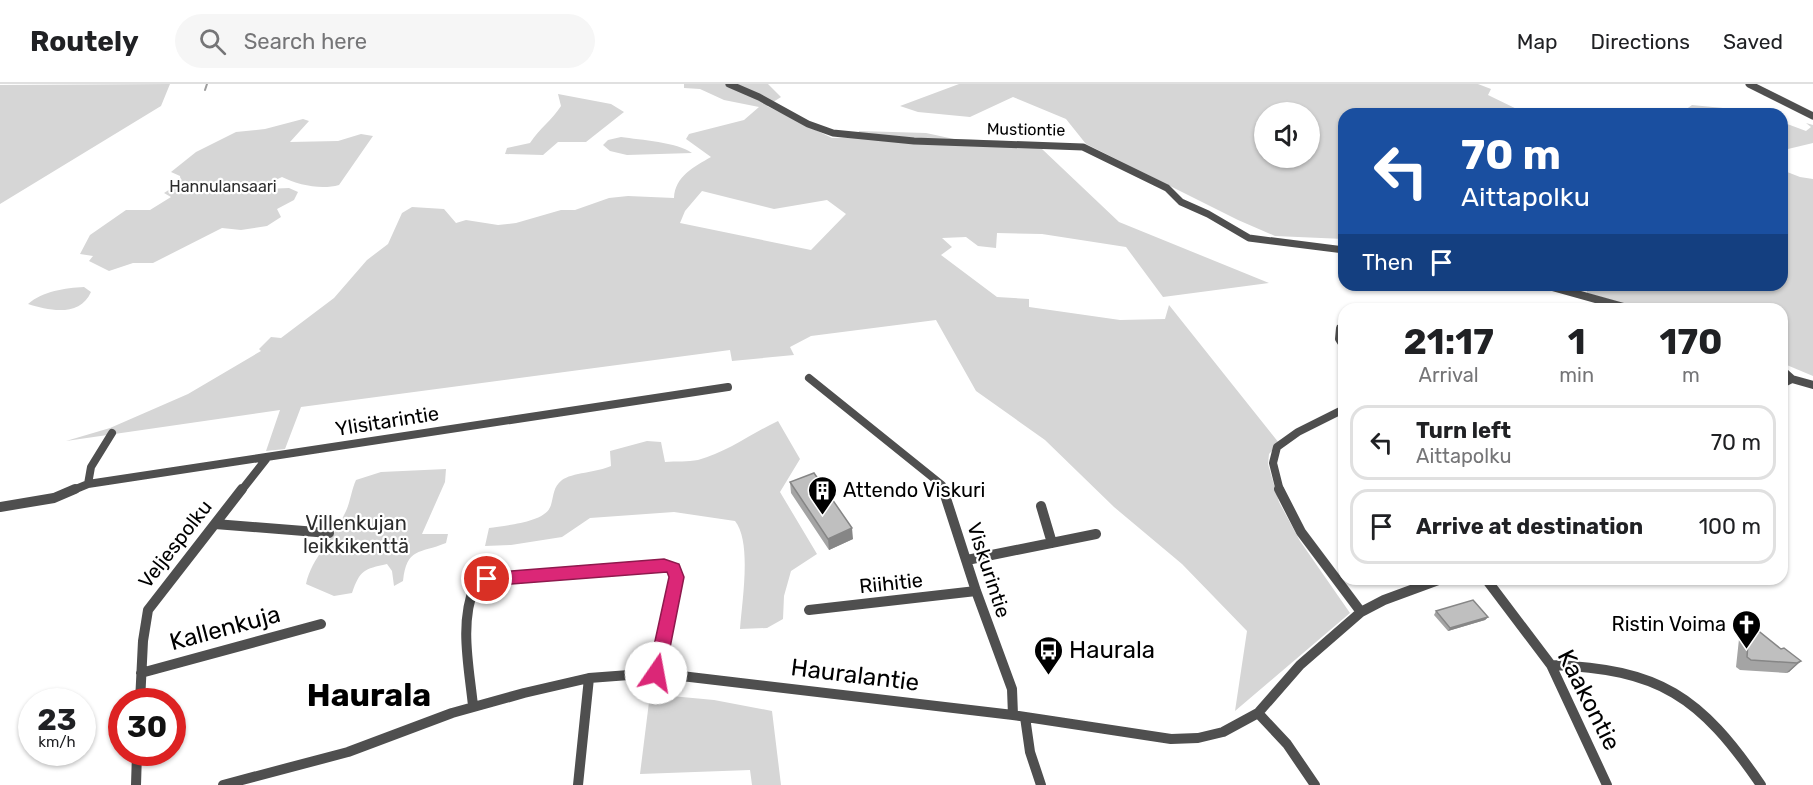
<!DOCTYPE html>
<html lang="en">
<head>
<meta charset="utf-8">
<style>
  :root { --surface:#fff; --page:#f6f6f6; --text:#202124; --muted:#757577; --line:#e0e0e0 }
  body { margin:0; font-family:Rubik,sans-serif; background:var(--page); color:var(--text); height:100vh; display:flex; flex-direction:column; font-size:22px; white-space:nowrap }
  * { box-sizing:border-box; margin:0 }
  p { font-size:20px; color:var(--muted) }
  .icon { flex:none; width:33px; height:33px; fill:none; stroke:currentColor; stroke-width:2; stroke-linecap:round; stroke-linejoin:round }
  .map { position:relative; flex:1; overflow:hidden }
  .details { position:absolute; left:1338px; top:219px; width:450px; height:282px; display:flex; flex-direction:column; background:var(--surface); border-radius:18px; box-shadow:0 2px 4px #0004 }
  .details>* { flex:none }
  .hud { position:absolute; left:1338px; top:24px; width:450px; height:183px; border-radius:18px; box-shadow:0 2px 4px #0004; background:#1a4fa0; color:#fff; overflow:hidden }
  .controls { position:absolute; left:1254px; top:18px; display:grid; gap:12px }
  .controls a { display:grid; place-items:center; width:66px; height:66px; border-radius:50%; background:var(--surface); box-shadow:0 2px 4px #0004; font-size:30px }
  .speed { position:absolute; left:18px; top:604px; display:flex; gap:12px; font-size:30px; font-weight:700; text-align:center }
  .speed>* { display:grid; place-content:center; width:78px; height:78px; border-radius:50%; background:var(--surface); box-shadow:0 2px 4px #0004; line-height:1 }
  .speed small { font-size:15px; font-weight:400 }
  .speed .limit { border:9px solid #d22; background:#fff; color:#111 }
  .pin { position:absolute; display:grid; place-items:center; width:51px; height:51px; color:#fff; margin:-26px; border:3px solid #fff; border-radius:50%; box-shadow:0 2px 6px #0007 }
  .me { position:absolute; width:66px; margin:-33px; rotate:12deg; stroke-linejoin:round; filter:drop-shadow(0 0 4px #0008) }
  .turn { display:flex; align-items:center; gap:21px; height:126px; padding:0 24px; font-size:27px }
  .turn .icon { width:78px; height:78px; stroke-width:2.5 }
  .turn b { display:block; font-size:42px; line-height:51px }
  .then { display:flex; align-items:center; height:57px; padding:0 24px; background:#0003; gap:12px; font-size:22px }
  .eta { display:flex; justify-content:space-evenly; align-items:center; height:102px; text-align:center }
  .eta b { font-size:36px; font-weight:700; line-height:42px }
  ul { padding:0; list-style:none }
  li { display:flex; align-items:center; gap:18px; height:75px; margin:0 12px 9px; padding:0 12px; border:3px solid var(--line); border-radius:18px }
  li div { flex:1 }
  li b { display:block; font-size:22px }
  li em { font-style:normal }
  header { display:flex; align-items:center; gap:36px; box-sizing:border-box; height:84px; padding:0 30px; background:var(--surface); border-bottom:2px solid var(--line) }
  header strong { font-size:28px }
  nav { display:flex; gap:33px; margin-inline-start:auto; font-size:21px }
  .search { width:420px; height:54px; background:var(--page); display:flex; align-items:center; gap:15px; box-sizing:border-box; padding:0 21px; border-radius:33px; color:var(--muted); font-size:22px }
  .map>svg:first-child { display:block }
  .green { fill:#d6d6d6; fill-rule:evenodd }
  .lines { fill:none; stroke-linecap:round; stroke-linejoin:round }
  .stream { stroke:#9d9d9d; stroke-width:2 }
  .minor-far2 { stroke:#4f4f4f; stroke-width:7 }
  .minor-far1 { stroke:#4f4f4f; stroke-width:8 }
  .minor { stroke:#4f4f4f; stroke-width:10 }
  .wall { fill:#a4a4a4 }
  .shaded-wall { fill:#868686 }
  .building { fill:#bfbfbf; stroke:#868686; stroke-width:1.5 }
  .route { fill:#db2777; stroke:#8e194d; stroke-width:1.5 }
  .labels { text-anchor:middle; stroke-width:4.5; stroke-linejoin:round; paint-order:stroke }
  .far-street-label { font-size:16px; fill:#000; stroke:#fff }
  .far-park-label { font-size:16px; fill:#2d2d2d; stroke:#fff }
  .street-label { font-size:20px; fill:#000; stroke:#fff }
  .poi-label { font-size:20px; fill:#000; stroke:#fff; text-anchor:start }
  .park-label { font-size:20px; fill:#2d2d2d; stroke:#fff }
  .near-street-label { font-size:24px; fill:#000; stroke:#fff }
  .near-poi-label { font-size:24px; fill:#000; stroke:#fff; text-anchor:start }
  .near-district-label { font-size:32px; font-weight:bold; fill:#000; stroke:#fff }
</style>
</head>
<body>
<header>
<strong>Routely</strong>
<div class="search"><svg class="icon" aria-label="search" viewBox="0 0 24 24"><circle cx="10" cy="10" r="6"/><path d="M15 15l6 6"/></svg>Search here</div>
<nav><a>Map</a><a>Directions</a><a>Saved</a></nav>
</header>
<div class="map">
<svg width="1813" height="701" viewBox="0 0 1813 701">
  <rect width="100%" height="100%" fill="#fff"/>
  <path class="green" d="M170,0L161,22L0,120V1Z
    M684,0H768L781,13L767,22L832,54L858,53L859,47L926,49L954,55L1009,57L1042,65L1119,138L1269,199L1163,213L1126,163L1042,150L997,149L996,164L978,162L966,153L942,154L952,163L941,171L997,213L1029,215V223L1120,236L1165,235L1169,221L1279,359L1269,370L1268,380L1279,418L1300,457L1350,529L1235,627L1247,547L1182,480L1114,423L1045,356L976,307L936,236L811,252L790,263L794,271L732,277L730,266L301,323L285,365L266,367L280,326L66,357L110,344L188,310L261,267L259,265L271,253L281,254L334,214L367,176L388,160L402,129L412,123L444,125L456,139L466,136L498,141L516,139L561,126H575L609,114L628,112L674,114C675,92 694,83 711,73L686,55L689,50L744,36L759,23L724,16L700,5L684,4ZM702,107L774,125L827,116L846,130L811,166L680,139L685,127Z
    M959,0H1478L1491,5L1488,11L1527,30H1344V155L1275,152L1238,136L1086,60L1066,35L1013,13L970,33L918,28L900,22ZM1264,28H1310V74H1264Z
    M558,10L611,20L624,28L586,58H558L543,71L505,70L507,64L530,59C539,45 552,36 561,22Z
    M1692,21L1754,27L1761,30H1697L1685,26Z
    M303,35L309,37L290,58L338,57L361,50L373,52L339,101C321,106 298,101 282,93L267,100L266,105L289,104L298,108L294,116L277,125L281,133L267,142L241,146L222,144L153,179H133L109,187L89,177L93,172L80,170L90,151L126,126H150L171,113L164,109L181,98L180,92L171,88L196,68L236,48L265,45Z
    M1782,38L1806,47L1811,43L1806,39L1813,41V59L1788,65L1782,79Z
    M621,53C641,56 677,58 692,69L627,71L610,67L603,61L608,56Z
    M1782,86L1800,93L1813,95V292L1782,279V225H1643L1587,209V201H1782Z
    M84,203L91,208C80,233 50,227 28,220C43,207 65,204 84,203Z
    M778,337L800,375L780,408L817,470L791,487L784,512L783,535L767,544L740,545C742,517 752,458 735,437L674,428L590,434L562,453L511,461L485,462L489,444C505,441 546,439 551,421C554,411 553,403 562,396C571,389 598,388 611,382L610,367L647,357L661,358L665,378C676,377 688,378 698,376C726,369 752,349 778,337Z
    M446,385L445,398L422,450H448L446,459C419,470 407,463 403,497L394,502L392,487L387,480C364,485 360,486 352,509L334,512L306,500C312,473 333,456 344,431C350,421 351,407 356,396L381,388Z
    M650,610L714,616L772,627L781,701H752L750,686L640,690Z"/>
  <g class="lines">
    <path class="stream" d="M205,6L207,0"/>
    <path class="minor-far2" d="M729,0L759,13L808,40L833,49L914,57L1083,63L1167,104L1181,118L1208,130L1249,154L1344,166
      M1749,0L1813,32"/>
    <path class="minor-far1" d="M1545,201L1631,225
      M1344,243L1340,244L1339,255L1344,263
      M1782,286L1792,295
      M809,294L942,401L944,407
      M1782,300L1792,295L1813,301
      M88,400L91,383L112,349
      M71,407L88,400L728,303
      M241,407L267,374
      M1280,407L1273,379L1277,363L1298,348L1344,325"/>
    <path class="minor" d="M943,405L976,507L1012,605L1013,631
      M1279,405L1301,448L1361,528
      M1041,422L1052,459
      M0,423L54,414L75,405
      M215,440L329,449
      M967,476L1096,450
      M1486,495L1551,581L1607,701
      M809,526L976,507
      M1551,581C1660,585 1700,612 1761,701
      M141,589L321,540
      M140,618L143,557L148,526L242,405
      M473,622C469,582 459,539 475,501L487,495L664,481L674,484L676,493L656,589
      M1258,629L1287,660L1315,701
      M1025,633L1030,668L1041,701
      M136,701L137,669
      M223,701L348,668L452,629L524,609L589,594L656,589L1013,631L1171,655L1198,654L1223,648L1258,629L1300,581L1361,528L1384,516L1441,495
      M578,701L589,594"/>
  </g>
  <path class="wall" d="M790,398L853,455L829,466L791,409Z
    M1436,527L1488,533L1485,536L1448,547L1434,531Z
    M1749,544L1781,565L1801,577L1789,588L1786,589L1740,586L1736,583L1739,555Z"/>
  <path class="shaded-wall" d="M852,444L853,455L829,466L828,455Z
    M1488,533L1485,536L1448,547L1450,544Z
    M1801,577L1789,588L1786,589L1797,579Z"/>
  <path class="building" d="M814,389L852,444L828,455L790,398Z
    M1473,516L1488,533L1450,544L1436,527Z
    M1749,544L1756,545L1781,565L1784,564L1801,577L1797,579L1751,576L1747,573Z"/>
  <path class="route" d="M664,475L679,480L684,493L665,589L662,595L656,597L650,595L648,589L669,493L667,488L487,502L482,500L480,495L482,491L487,489Z"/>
  <defs>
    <symbol id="building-pin" viewBox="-11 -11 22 30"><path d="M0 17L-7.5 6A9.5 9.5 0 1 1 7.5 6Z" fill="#000" stroke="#fff"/><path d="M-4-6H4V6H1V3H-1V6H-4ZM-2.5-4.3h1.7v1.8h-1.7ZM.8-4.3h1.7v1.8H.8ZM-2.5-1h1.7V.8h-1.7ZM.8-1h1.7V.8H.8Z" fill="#fff"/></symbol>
    <symbol id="church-pin" viewBox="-11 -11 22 30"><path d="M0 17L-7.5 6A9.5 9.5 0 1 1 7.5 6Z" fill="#000" stroke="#fff"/><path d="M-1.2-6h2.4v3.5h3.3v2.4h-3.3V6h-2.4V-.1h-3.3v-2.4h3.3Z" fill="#fff"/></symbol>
    <symbol id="bus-pin" viewBox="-11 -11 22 30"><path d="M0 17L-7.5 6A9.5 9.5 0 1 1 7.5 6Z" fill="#000" stroke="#fff"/><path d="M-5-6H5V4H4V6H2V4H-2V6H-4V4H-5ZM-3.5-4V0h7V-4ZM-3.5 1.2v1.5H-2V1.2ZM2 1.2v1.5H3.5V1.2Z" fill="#fff"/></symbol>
  </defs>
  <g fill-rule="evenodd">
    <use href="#building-pin" x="806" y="390" width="33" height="45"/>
    <use href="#church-pin" x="1730" y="524" width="33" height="45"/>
    <use href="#bus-pin" x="1032" y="550" width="33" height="45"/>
  </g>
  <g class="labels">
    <g class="far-street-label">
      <text transform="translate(1026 45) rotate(1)" y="6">Mustiontie</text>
    </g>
    <g class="far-park-label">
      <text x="223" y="108">Hannulansaari</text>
    </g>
    <g class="street-label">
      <text transform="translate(387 337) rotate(-9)" y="7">Ylisitarintie</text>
      <text transform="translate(175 460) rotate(-52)" y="7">Veljespolku</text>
      <text transform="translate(989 486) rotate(72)" y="7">Viskurintie</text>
      <text transform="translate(891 499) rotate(-6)" y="7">Riihitie</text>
    </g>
    <g class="poi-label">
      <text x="843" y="413">Attendo Viskuri</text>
      <text x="1726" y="547" text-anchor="end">Ristin Voima</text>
    </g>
    <g class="park-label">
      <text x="356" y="446">Villenkujan<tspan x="356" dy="23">leikkikenttä</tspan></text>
    </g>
    <g class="near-street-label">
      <text transform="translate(225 544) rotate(-15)" y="8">Kallenkuja</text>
      <text transform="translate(855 591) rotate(7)" y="8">Hauralantie</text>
      <text transform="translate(1589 616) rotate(63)" y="8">Kaakontie</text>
    </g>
    <g class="near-poi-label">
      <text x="1069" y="574">Haurala</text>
    </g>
    <g class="near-district-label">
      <text x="369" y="622">Haurala</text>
    </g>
  </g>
</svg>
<div class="controls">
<a><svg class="icon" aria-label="sound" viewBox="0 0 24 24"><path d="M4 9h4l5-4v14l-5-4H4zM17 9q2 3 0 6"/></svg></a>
</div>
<div class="speed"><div>23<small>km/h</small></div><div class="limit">30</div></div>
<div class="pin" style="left:487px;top:495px;background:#d93025"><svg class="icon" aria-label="arrive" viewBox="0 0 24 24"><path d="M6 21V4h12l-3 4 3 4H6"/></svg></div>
<svg class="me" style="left:656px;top:589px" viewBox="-20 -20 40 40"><circle r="19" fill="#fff"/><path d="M0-13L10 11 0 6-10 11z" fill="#db2777"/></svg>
<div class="hud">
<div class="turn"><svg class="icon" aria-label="left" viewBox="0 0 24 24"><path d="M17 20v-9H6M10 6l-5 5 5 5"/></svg><div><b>70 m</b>Aittapolku</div></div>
<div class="then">Then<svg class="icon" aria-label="arrive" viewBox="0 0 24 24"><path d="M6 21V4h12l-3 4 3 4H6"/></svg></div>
</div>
<section class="details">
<div class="eta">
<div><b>21:17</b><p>Arrival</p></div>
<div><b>1</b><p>min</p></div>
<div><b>170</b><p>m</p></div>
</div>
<ul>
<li><svg class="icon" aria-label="left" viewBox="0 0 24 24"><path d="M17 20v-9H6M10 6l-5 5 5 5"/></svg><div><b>Turn left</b><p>Aittapolku</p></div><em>70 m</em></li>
<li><svg class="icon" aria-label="arrive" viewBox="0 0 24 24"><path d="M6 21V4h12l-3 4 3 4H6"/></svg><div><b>Arrive at destination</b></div><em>100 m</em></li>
</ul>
</section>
</div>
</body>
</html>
